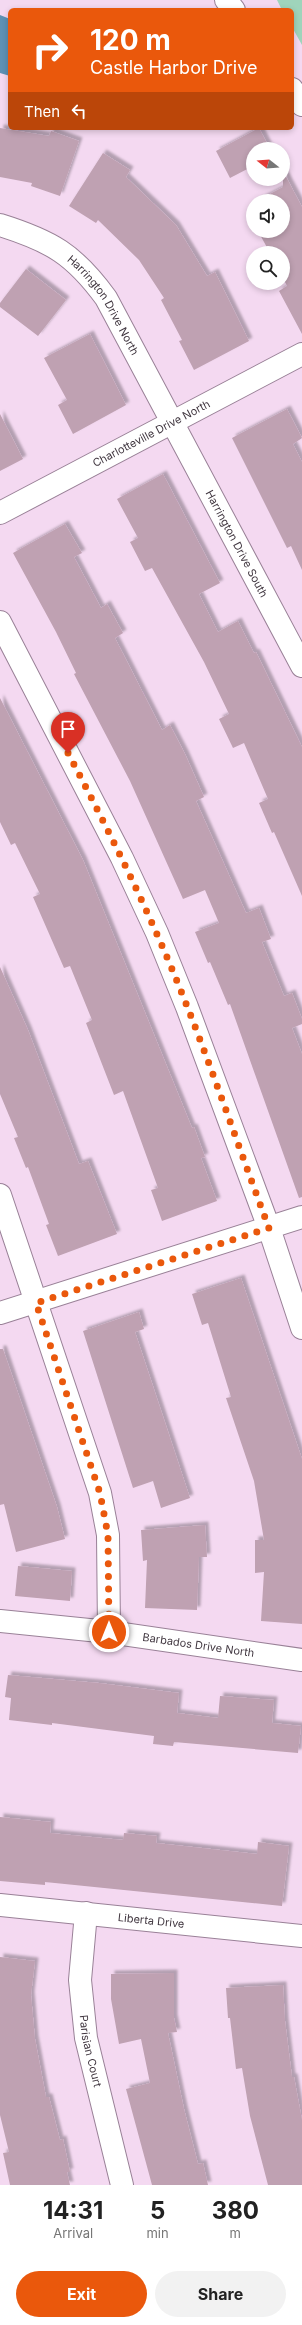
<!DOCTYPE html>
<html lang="en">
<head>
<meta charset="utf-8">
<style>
  :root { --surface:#fff; --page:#f2f2f2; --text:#222; --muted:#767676; --accent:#ea580c }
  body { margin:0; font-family:Inter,sans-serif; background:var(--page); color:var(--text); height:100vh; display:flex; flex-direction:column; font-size:15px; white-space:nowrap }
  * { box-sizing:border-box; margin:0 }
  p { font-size:13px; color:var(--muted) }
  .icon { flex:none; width:22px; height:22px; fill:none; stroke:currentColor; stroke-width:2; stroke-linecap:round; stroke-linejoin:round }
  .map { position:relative; height:2185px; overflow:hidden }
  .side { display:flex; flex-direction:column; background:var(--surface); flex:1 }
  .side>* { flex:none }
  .guide { position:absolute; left:8px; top:8px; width:286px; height:122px; border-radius:6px; box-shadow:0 2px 6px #0003; background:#ea580c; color:#fff; overflow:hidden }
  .needle { width:26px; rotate:287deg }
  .controls { position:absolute; left:246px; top:142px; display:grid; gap:8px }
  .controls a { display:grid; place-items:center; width:44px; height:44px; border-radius:50%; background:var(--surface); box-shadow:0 2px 6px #0003; font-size:20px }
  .pin { position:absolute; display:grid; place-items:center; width:34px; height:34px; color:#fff; margin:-41px -17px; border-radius:50% 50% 50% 0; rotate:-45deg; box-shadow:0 0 4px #0007 }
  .pin .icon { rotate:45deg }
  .me { position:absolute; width:44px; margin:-22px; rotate:0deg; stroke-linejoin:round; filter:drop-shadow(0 0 3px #0008) }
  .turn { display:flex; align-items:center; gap:14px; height:84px; padding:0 16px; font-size:18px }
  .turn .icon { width:52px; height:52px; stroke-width:2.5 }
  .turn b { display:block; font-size:28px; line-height:34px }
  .then { display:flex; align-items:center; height:38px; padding:0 16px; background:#0003; gap:8px; font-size:15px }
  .eta { display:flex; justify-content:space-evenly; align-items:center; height:68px; text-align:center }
  .eta b { font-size:24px; font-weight:700; line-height:28px }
  .action { display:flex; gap:8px; margin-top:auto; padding:8px 16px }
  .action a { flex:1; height:46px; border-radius:24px; background:var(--accent); color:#fff; font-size:16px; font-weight:700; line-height:46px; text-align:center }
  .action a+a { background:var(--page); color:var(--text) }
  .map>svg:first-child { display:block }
  .green { fill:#9fd4bb }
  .water { fill:#5e91b4 }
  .building { fill:#bfa1b2; filter:url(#shadow) }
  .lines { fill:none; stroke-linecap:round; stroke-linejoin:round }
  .street-casing { stroke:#998197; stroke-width:24 }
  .secondary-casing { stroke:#998197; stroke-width:24 }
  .street { stroke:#fff; stroke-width:22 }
  .secondary { stroke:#fff; stroke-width:22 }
  .route { stroke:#ea580c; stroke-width:7; stroke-dasharray:0 12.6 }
  .labels { text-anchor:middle; stroke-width:3.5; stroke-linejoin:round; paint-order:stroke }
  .street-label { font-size:11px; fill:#413740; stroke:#f4d9f1 }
</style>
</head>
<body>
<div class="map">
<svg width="302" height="2185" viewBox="0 0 302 2185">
  <defs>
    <filter id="shadow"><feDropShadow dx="3.5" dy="-3.5" stdDeviation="1" flood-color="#0004"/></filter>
  </defs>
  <rect width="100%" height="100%" fill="#f4d9f1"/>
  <path class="green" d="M277,0H302V45L292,27V10H282Z"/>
  <path class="water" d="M0,15L10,19V76L0,73Z"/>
  <path class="building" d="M0,128L49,136L51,131L79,141L60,196L31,186L32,183L0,177Z
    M259,128L270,149H253V166L230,178L216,151Z
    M103,153L130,170L126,177L176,225L207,276L215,272L249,341L194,370L179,341L182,340L161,300L164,298L139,260L98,220L96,223L69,206Z
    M283,171L302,207V334L279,291L287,286L283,278V253H270L258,231H283V201H257L283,187Z
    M26,269L66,300L38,336L0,307V303Z
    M90,334L126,405L73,434L58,405L67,400L44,358Z
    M287,409L302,438L293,444L302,462V570L291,546L287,548L232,438Z
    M0,414L23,459L0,471Z
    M163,474L220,583L199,594L218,632L238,621L254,653L256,652L302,747V896L274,832L272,833L259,803L268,799L244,743L233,748L219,719L229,714L204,662L152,568L145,571L130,542L138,538L117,499Z
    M65,524L82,553L74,557L101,608L107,604L123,633L115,638L162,730L170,725L185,754L204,797L196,801L246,913L259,908L271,939L262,942L284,996L292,993L302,1019V1024L292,1028L302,1054V1197L299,1198L230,1004L228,1005L210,962L208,963L195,932L219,923L205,890L183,899L130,781L74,674L76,673L56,632L13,553Z
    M0,698L83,860L192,1128L194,1127L205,1157L201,1158L217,1201L162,1221L151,1190L158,1188L123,1091L114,1095L86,1023L92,1020L70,966L64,968L33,897L40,894L15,843L11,845L0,822Z
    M0,967L28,1030L79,1164L88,1161L117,1234L58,1256L46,1225L49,1224L28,1167L26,1168L14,1138L18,1137L0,1094Z
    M241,1278L302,1459V1624L261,1621L264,1572L255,1573V1540H264L254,1481L226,1398L231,1397L208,1323L202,1325L192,1294Z
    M139,1312L144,1329L135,1332L190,1498L161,1508L153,1481L133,1488L83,1331Z
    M0,1349H3L57,1507L65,1539L16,1552L4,1504L0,1505Z
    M205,1525L207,1557H199L197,1610L145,1608L147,1560L143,1561L141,1530Z
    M18,1566L72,1571L70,1601L15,1596Z
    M8,1675L99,1683L179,1693L177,1713L218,1718L220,1696L274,1700L272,1723L301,1726L298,1753L174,1742L173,1746L153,1744L154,1736L52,1723V1725L9,1720L11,1698L5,1697Z
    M0,1817L51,1822L50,1833L123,1840L124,1833L157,1836L156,1843L257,1854L258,1842L289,1846L282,1906L45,1882V1885L0,1881Z
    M0,1957L35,1961L31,1995L35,2039L46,2097H49L60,2140L63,2139L70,2172H67L70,2185H10L3,2153L9,2152L0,2115Z
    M174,1973V2018L177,2032L168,2033L184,2109L198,2164L203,2163L208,2185H152L126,2089L150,2083L141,2039L119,2044L111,1999V1974Z
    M283,1985L285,2021L292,2077H294L302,2120V2185H268L250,2116L242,2068L236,2069L230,2018H228L226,1988Z"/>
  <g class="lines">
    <defs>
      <g id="street">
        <path id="s1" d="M0,225C51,241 74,254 106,298L302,666"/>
        <path id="s2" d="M0,513L302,354"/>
        <path d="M0,622L122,858L157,933L187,1007L269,1228L302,1328"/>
        <path d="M0,1195L100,1493L108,1535L109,1632"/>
        <path d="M0,1313L302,1217"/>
        <path id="s3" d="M0,1905L302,1936"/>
        <path id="s4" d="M86,1913L80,1980L86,2038L122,2185"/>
      </g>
      <g id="secondary">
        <path d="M226,0L234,10"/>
        <path d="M292,89L302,105"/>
        <path id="s5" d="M0,1621L109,1632L302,1660"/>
      </g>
    </defs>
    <use href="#street" class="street-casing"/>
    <use href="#secondary" class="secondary-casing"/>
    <use href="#street" class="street"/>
    <use href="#secondary" class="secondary"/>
  </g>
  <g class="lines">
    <path class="route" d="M68,753C99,812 129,871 156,932C199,1028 232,1130 269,1228L36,1303L100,1493L108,1535L109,1632"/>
  </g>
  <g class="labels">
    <g class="street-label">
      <text dy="4" stroke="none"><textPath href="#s1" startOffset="136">Harrington Drive North</textPath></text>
      <text dy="4" stroke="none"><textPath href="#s2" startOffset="171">Charlotteville Drive North</textPath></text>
      <text dy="4" stroke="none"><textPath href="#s1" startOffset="410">Harrington Drive South</textPath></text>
      <text dy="4" stroke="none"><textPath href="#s5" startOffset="200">Barbados Drive North</textPath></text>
      <text dy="4" stroke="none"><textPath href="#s3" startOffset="152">Liberta Drive</textPath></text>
      <text dy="4" stroke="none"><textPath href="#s4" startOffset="139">Parisian Court</textPath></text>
    </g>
  </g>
</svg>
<div class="controls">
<a><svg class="needle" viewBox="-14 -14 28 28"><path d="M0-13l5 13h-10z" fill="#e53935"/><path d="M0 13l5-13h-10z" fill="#767676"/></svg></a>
<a><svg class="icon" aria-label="sound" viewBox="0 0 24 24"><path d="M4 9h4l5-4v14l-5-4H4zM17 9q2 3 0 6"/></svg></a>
<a><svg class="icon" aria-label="search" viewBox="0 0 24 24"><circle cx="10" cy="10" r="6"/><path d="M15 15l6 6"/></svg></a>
</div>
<div class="pin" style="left:68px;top:753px;background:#d93025"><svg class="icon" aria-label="arrive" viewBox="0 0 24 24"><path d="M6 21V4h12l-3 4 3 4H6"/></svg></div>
<svg class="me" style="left:109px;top:1632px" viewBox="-20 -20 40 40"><circle r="17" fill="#ea580c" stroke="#fff" stroke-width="3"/><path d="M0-11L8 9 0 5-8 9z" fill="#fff"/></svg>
<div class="guide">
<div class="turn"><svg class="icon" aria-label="right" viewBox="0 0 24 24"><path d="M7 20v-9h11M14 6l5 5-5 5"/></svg><div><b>120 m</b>Castle Harbor Drive</div></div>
<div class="then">Then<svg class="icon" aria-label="left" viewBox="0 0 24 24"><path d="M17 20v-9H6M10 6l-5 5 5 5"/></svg></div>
</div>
</div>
<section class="side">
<div class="eta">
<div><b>14:31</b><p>Arrival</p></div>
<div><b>5</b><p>min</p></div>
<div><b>380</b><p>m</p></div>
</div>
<div class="action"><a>Exit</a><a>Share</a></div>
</section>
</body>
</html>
